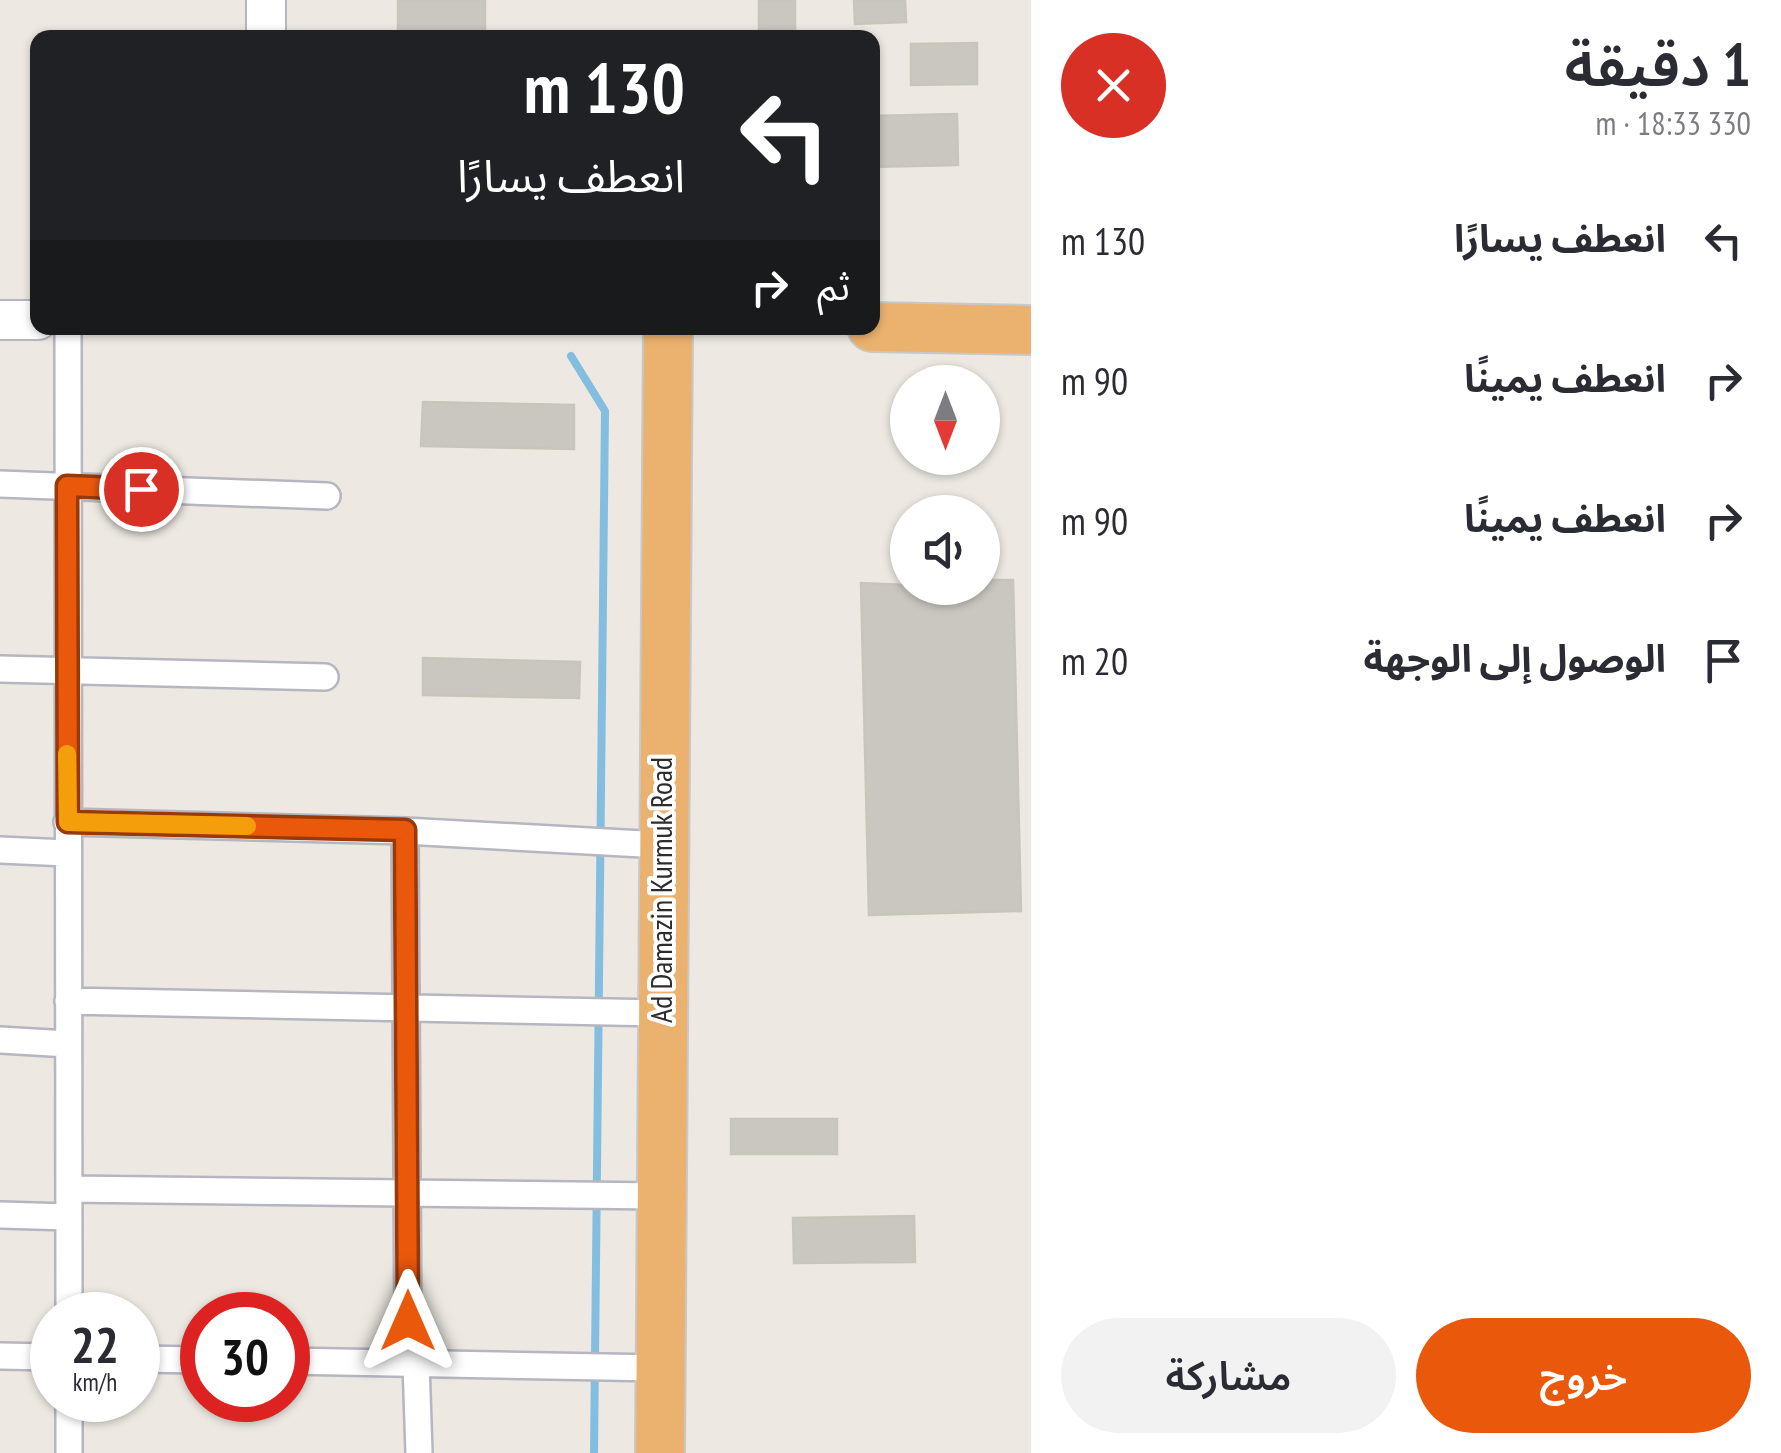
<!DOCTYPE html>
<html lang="ar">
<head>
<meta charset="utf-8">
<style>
  :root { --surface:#fff; --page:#f2f2f3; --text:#2b2b33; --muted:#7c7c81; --accent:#ea580c }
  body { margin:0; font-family:"PT Sans Narrow","Noto Sans Arabic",sans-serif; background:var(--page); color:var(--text); direction:rtl; height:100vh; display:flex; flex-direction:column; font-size:38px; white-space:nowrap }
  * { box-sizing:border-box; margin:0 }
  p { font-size:32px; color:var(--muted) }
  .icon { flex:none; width:55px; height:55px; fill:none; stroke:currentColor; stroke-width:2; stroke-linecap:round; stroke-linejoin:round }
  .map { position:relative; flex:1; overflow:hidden; direction:ltr }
  .details { display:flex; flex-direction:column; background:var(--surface); width:750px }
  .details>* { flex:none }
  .banner { position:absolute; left:30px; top:30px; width:850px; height:305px; border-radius:20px; box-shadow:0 2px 8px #0004; direction:rtl; background:#202124; color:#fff; overflow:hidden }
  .needle { width:65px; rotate:180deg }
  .controls { position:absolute; left:890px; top:365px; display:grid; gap:20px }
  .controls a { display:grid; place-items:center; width:110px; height:110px; border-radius:50%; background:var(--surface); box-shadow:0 2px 8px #0004; font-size:50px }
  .speed { position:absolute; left:30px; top:1292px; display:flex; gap:20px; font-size:50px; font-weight:700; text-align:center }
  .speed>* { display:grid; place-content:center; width:130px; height:130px; border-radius:50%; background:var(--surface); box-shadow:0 2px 8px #0004; line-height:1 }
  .speed small { font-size:25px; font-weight:400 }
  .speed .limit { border:15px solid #d22; background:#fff; color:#111 }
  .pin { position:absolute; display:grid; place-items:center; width:85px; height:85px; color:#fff; margin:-42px; border:5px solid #fff; border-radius:50%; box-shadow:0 2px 10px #0007 }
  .me { position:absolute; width:110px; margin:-55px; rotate:0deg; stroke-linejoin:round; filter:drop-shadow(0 0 8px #0008) }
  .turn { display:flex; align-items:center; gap:35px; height:210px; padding:0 30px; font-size:45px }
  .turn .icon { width:130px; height:130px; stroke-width:2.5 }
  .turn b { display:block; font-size:70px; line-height:85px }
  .then { display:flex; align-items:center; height:95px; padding:0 30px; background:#0003; gap:20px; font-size:38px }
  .round { display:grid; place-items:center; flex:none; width:105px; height:105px; border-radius:52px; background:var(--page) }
  .head { display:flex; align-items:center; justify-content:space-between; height:170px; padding:0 30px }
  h1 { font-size:60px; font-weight:600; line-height:75px }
  .button { display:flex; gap:20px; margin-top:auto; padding:20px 30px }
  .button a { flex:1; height:115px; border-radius:60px; background:var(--accent); color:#fff; font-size:40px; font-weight:600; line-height:115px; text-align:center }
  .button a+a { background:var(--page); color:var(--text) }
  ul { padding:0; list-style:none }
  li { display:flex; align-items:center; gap:30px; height:140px; padding:0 30px }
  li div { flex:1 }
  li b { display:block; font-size:38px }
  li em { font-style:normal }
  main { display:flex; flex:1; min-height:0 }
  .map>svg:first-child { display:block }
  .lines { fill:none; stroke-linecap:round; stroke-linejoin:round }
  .stream { stroke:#83bee1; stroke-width:8 }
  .building { fill:#c9c7c0; stroke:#c8c5bb; stroke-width:2.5 }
  .street-casing { stroke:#b5b6bf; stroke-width:30 }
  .secondary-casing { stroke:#b5b6bf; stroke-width:42 }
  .highway-casing { stroke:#c8c8c8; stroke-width:52 }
  .street { stroke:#fff; stroke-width:25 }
  .secondary { stroke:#fff; stroke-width:38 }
  .highway { stroke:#ebb26f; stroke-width:48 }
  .route-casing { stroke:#983908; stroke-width:25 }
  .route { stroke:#ea580c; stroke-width:18 }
  .slow { stroke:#f59e0b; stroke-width:18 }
  .labels { text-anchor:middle; stroke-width:8; stroke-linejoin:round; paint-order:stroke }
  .street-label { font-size:30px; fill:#2d2d2d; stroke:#fff }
</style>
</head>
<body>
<main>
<section class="details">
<div class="head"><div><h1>1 دقيقة</h1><p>330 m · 18:33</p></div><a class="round" style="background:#d93025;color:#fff"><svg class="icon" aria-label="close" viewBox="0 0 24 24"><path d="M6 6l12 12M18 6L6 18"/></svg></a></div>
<ul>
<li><svg class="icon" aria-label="left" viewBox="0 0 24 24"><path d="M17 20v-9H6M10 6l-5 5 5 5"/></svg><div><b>انعطف يسارًا</b></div><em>130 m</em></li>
<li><svg class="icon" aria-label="right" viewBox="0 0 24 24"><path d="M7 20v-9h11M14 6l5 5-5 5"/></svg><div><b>انعطف يمينًا</b></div><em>90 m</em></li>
<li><svg class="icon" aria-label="right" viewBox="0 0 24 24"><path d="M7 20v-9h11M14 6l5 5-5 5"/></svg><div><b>انعطف يمينًا</b></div><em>90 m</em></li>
<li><svg class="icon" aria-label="arrive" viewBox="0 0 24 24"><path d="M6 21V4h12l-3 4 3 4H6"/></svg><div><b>الوصول إلى الوجهة</b></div><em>20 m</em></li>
</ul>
<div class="button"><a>خروج</a><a>مشاركة</a></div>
</section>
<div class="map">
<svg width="1031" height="1453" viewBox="0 0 1031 1453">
  <rect width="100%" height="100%" fill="#ede9e2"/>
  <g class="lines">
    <path class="stream" d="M571,356L605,411L594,1453"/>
  </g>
  <path class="building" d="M398,0H485V38H398Z
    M759,0H795V37H759Z
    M854,0H905L906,22L855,24Z
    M977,43V84L911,85V44Z
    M957,114L958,165L872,167V116Z
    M423,402L574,405V449L421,446Z
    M982,580H1013L1021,911L869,915L861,583L982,588Z
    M423,658L580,662L579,698L423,695Z
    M731,1119H837V1154H731Z
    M914,1216L915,1262L794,1263L793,1218Z"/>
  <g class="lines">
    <defs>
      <path id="street" d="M68,328L69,1315
        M0,484L327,496
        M0,669L325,677
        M67,822L405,831L661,845
        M405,831L408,1334L416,1363L419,1453
        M0,850L67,853
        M68,1001L661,1013
        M0,1040L68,1044
        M69,1189L660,1196
        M0,1215L69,1217
        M0,1356L52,1357
        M138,1359L202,1360
        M288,1361L660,1368
        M69,1400V1453"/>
      <path id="secondary" d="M266,0V38
        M0,320H38"/>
      <path id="highway" d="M872,327L1031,330
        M660,1453L668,328"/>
    </defs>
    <use href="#street" class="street-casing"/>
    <use href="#secondary" class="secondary-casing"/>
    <use href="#highway" class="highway-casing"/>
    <use href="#street" class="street"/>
    <use href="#secondary" class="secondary"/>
    <use href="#highway" class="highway"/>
  </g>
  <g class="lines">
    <defs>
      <path id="route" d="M141,489L67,486L68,822L405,830L408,1321"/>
    </defs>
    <use href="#route" class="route-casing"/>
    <use href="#route" class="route"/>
    <path class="slow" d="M67,754L68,822L247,826"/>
  </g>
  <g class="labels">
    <g class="street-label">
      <text transform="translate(662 890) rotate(-90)" y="10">Ad Damazin Kurmuk Road</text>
    </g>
  </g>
</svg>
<div class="controls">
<a><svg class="needle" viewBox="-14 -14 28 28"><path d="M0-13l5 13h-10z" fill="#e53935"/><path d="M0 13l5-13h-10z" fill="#7c7c81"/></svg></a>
<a><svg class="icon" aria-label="sound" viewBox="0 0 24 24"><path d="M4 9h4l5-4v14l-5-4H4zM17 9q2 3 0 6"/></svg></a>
</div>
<div class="speed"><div>22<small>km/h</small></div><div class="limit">30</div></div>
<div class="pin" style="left:141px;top:489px;background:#d93025"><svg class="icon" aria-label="arrive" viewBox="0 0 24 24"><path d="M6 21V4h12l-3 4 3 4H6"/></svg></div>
<svg class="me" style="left:408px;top:1321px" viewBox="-20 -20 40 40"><path d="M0-17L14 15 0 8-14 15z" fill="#ea580c" stroke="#fff" stroke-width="4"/></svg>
<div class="banner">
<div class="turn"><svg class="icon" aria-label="left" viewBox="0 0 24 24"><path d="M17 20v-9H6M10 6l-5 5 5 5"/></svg><div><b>130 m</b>انعطف يسارًا</div></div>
<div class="then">ثم<svg class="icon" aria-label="right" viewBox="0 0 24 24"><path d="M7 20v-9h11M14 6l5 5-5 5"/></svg></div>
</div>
</div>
</main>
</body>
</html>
